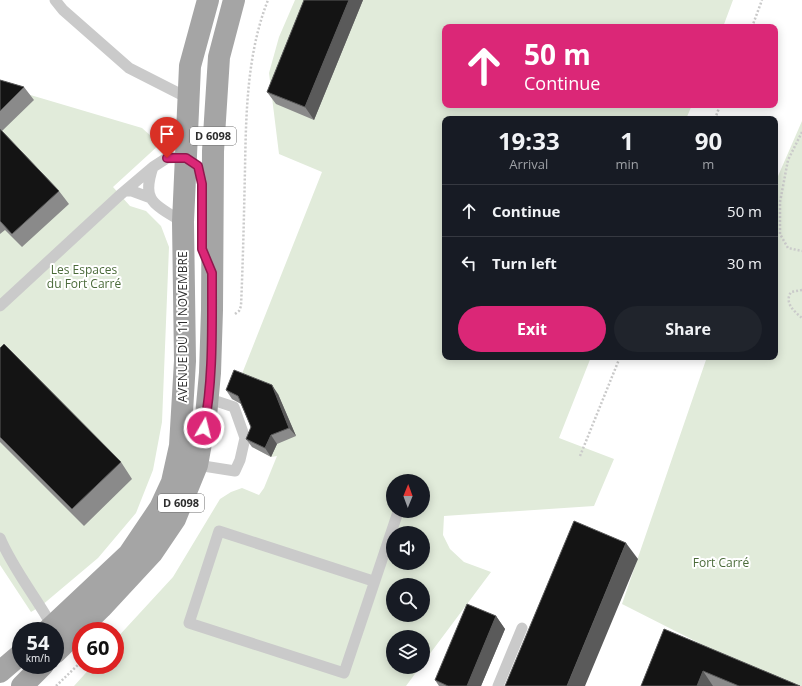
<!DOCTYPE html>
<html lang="en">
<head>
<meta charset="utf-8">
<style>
  :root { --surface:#171b24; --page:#20242c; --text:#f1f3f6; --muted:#9ea1a6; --line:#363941; --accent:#db2777 }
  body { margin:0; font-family:"Open Sans",sans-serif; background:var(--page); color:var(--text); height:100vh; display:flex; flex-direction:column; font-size:15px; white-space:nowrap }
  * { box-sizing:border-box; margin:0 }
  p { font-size:13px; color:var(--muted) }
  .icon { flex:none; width:22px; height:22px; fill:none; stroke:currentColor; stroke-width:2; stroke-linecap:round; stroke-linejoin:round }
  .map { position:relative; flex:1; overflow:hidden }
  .side { position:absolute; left:442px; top:116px; width:336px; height:244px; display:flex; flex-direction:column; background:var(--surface); border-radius:8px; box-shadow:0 2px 10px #0003 }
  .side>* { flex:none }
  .banner { position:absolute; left:442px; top:24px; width:336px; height:84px; border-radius:8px; box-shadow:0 2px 10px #0003; background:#db2777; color:#fff; overflow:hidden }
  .needle { width:26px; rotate:1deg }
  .tools { position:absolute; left:386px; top:474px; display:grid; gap:8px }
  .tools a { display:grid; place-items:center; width:44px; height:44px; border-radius:50%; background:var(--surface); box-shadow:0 2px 10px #0003; font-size:20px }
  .speed { position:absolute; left:12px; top:622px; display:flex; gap:8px; font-size:20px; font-weight:700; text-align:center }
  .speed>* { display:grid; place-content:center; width:52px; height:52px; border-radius:50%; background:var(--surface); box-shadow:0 2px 10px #0003; line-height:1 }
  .speed small { font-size:10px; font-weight:400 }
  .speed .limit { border:6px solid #d22; background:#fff; color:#111 }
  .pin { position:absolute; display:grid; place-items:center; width:34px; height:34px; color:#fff; margin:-41px -17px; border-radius:50% 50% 50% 0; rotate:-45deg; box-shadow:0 0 4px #0007 }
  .pin .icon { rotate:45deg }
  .me { position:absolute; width:44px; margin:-22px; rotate:8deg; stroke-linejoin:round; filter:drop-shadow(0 0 3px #0008) }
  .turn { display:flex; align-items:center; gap:14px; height:84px; padding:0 16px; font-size:18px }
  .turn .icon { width:52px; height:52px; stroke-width:2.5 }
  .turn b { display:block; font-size:28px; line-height:34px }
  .eta { display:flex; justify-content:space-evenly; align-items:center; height:68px; text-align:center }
  .eta b { font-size:24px; font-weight:700; line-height:28px }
  .cta { display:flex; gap:8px; margin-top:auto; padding:8px 16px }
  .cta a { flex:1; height:46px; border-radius:24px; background:var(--accent); color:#fff; font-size:16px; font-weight:700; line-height:46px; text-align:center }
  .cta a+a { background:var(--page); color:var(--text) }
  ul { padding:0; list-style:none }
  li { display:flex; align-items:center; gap:12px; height:52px; padding:0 16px; border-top:1px solid var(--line) }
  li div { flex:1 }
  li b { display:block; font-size:15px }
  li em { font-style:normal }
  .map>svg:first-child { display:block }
  .green { fill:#e1ebda; fill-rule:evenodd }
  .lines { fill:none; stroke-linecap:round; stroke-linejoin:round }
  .path { stroke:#cacaca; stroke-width:2.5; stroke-dasharray:2 2; stroke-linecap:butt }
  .service { stroke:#cacaca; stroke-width:11 }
  .primary { stroke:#a5a5a5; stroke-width:22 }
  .wall { fill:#8a8a8a }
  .shaded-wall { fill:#5a5a5a }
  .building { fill:#141414; stroke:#5a5a5a }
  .route-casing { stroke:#8e194d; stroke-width:10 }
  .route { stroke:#db2777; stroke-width:7 }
  .labels { text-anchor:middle; stroke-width:4; stroke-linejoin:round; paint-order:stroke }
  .shield { fill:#fff; stroke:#6c6c6c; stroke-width:1 }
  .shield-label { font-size:11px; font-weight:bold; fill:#2d2d2d }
  .park-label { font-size:12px; fill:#4a6a39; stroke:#fff }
  .street-label { font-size:12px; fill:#2d2d2d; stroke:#fff }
</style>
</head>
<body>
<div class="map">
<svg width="802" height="686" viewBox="0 0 802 686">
  <rect width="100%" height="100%" fill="#fff"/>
  <path class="green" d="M295,0H733L723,27H445V105H692L686,119H445V357H591L559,438L614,459L594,506L444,516L443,535L450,549L464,562L491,572L423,663V637H393V667H420L406,686H74L93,665H115V640L173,577L220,499L231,492L242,488L259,495L264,488L277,456L271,457L252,447L258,436L245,405L232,399L322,172L279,154L269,73L279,37ZM393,481H423V511H393ZM393,533H423V563H393ZM393,585H423V615H393Z
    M0,86L142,128L160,144L113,187L130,206L146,211L161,226L169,247L162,422L153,470L136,513L98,558L41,606L31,612L0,565Z
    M802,121V686H784L622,604L707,357H775V183Z"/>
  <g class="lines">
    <path class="path" d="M752,27L762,0
      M715,119L720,105
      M802,132L788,160L780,202V234L788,248L802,251
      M802,290L791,292C784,303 794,311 802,318
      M235,314L239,311L241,306C243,261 244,215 245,169C246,113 247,53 268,0
      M580,456L620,357
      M56,686L81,662"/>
    <path class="service" d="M55,0L63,10L129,68L188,98
      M125,191H132L151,198
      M183,222C175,217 155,207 151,198C146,189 150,176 153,167L167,158L186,157
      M0,306L120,195L153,167
      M197,465L235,471L240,460L245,438L234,407L219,402L207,400
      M0,538C13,569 36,597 52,626
      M373,581L219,531L189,623L344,673L398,512
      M498,686L522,628"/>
    <path class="primary" d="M47,631L129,554L160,508L172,482L180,446L185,361L183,222L190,66L208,0
      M55,653L101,608L152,553L175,519L197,465L206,416L210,373L212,310L213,151L219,57L234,0
      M0,672L21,654
      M22,686L43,665"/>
  </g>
  <path class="wall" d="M304,0H363L314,120L276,104L267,92Z
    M0,80L24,87L34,100L2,131L59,191L69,204L22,247L5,230L0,234Z
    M0,348L121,462L132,479L84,526L0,442Z
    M226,390L278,394L296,436L277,444L271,457L252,447L246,439L251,427L241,404L232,399Z
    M496,616L505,629L481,686H439L435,680Z
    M664,629L800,686H641Z"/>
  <path class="shaded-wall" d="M349,0H363L314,120L305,107Z
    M272,385L278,394L296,436L289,428Z
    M271,435L277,444L271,457L265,448Z
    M626,543L638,559L585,686H567Z
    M496,616L505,629L481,686H467Z
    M703,671L713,686H697Z"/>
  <path class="building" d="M304,0H349L305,107L267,92Z
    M0,80L24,87L0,111Z
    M0,129L59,191L12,234L0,221Z
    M4,344L121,462L72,509L0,437V348Z
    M234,370L272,385L289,428L271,435L265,448L246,439L251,427L238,396L226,390Z
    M574,521L626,543L567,686H505Z
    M467,604L496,616L467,686H448L435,680Z
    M664,629L800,686H739L703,671L697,686H641Z"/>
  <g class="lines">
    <defs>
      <path id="route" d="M167,158H186L198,166L202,184V249L212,273V286C212,332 213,382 204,428"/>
    </defs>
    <use href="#route" class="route-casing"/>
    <use href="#route" class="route"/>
  </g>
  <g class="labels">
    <g class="shield">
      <rect x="190" y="127" width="46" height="18" rx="3"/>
      <rect x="158" y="494" width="46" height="18" rx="3"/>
    </g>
    <g class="shield-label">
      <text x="213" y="140">D 6098</text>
      <text x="181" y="507">D 6098</text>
    </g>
    <g class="park-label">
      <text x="84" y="274">Les Espaces<tspan x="84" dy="14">du Fort Carré</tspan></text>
      <text x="721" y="567">Fort Carré</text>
    </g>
    <g class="street-label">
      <text transform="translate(183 327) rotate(-90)" y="4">AVENUE DU 11 NOVEMBRE</text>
    </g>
  </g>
</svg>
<div class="tools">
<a><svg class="needle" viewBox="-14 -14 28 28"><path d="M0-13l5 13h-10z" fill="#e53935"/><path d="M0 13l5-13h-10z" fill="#9ea1a6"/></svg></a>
<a><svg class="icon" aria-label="sound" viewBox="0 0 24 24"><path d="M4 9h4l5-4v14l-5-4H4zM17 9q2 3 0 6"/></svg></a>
<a><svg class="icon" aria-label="search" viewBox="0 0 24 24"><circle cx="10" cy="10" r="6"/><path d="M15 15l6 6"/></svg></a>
<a><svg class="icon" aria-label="layers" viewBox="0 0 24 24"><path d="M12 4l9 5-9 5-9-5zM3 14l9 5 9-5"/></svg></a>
</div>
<div class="speed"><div>54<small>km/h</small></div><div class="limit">60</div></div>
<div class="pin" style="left:167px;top:158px;background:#d93025"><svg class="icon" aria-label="arrive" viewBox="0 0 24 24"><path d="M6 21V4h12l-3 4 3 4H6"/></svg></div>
<svg class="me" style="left:204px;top:428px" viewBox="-20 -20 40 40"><circle r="17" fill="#db2777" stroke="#fff" stroke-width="3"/><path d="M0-11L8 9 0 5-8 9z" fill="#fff"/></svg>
<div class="banner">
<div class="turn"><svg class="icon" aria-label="ahead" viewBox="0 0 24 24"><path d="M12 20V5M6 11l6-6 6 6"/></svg><div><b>50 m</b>Continue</div></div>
</div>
<section class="side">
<div class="eta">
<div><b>19:33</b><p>Arrival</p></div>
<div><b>1</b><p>min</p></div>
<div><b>90</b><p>m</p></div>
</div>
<ul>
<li><svg class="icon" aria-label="ahead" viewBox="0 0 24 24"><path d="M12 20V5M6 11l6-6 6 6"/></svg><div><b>Continue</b></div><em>50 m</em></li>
<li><svg class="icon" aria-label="left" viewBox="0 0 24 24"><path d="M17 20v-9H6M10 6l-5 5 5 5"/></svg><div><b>Turn left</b></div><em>30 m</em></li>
</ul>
<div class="cta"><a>Exit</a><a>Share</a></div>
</section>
</div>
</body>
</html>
